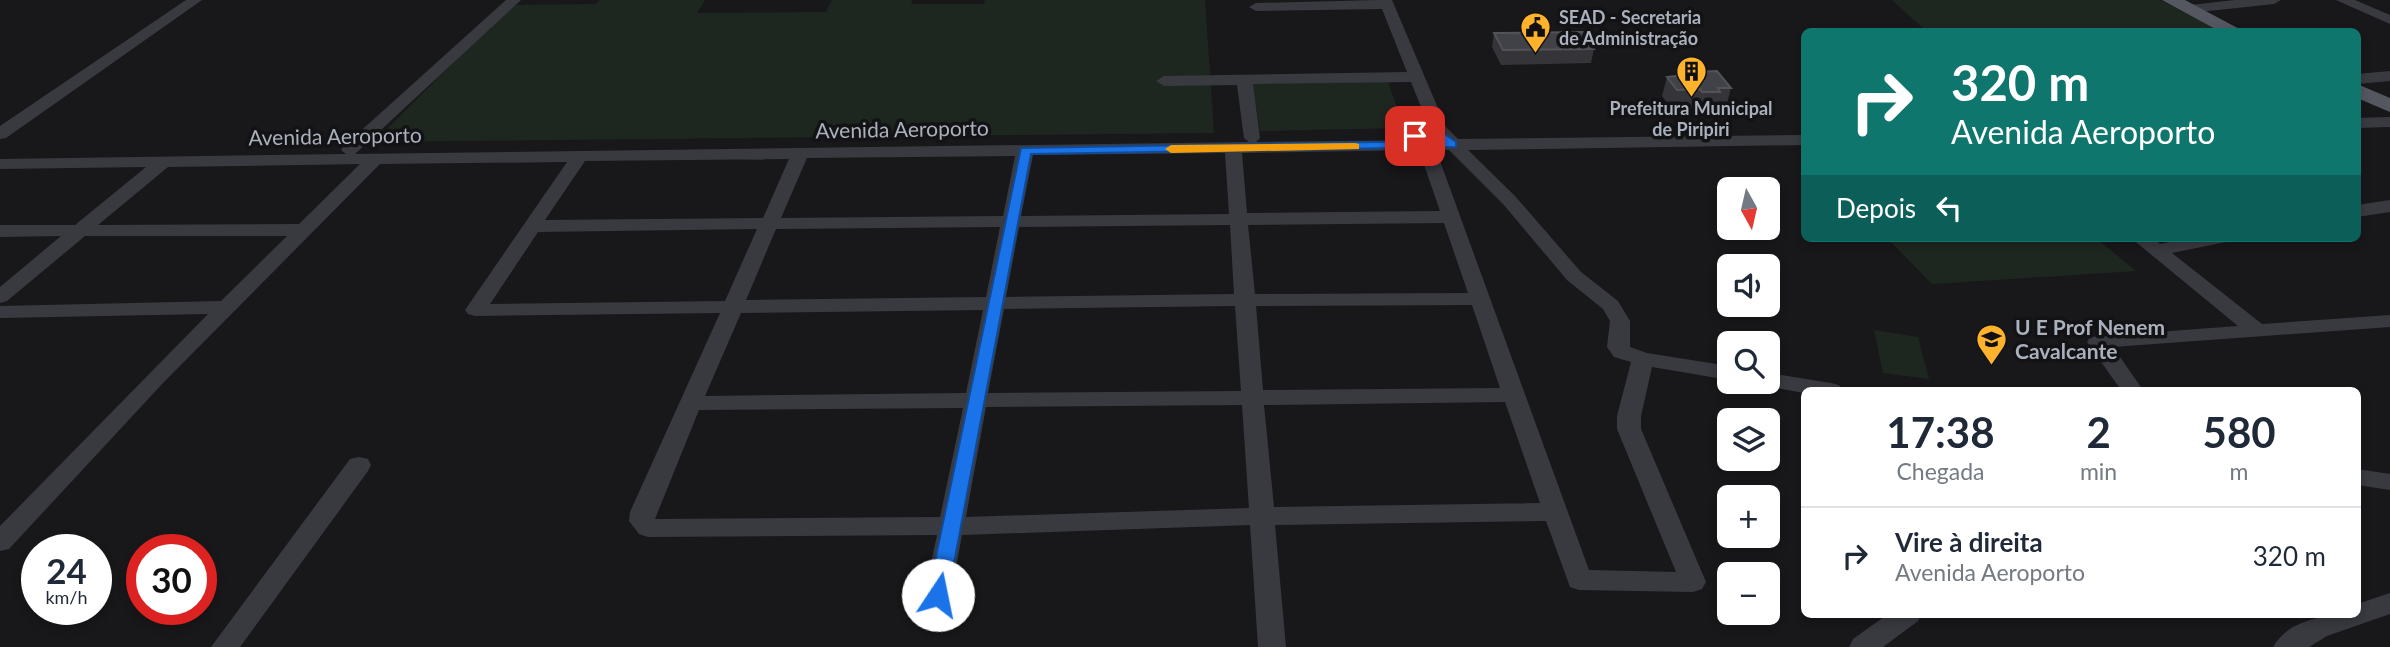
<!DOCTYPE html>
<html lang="pt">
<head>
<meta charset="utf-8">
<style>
  :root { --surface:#fff; --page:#f2f2f3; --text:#1f2937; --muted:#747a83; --line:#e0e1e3 }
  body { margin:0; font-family:Lato,sans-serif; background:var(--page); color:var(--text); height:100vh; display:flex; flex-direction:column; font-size:26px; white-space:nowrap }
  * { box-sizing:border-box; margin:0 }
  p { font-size:23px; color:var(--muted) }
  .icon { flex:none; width:38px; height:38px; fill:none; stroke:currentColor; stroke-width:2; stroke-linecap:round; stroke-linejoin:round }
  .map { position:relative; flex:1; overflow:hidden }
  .details { position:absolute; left:1801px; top:387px; width:560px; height:231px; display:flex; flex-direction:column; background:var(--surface); border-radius:10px; box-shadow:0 4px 10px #0003 }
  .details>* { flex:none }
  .hud { position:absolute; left:1801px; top:28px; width:560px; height:214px; border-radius:10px; box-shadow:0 4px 10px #0003; background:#0f766e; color:#fff; overflow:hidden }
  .needle { width:46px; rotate:172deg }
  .buttons { position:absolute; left:1717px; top:177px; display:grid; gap:14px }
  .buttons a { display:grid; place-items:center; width:63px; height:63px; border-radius:10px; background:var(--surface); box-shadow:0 4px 10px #0003; font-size:35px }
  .speed { position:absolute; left:21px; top:534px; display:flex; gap:14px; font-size:35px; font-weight:700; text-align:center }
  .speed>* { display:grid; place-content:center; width:91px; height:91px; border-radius:50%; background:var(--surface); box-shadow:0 4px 10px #0003; line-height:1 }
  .speed small { font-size:18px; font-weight:400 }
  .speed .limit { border:10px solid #d22; background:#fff; color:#111 }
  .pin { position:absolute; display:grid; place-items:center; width:60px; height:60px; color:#fff; margin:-30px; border-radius:14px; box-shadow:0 4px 10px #0006 }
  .me { position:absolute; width:77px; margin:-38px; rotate:11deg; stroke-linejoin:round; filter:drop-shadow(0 0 5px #0008) }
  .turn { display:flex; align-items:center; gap:24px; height:147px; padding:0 35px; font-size:32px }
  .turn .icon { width:91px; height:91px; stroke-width:2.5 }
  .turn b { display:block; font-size:49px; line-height:60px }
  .then { display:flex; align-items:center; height:66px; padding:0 35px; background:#0003; gap:14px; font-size:26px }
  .eta { display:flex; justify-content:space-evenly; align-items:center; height:119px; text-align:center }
  .eta b { font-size:42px; font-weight:700; line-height:49px }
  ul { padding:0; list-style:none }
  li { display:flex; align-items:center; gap:21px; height:98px; padding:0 35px; border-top:2px solid var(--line) }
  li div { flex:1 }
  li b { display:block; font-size:26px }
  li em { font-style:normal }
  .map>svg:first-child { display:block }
  .green { fill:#1e271f }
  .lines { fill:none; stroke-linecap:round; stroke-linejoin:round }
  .minor { fill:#393a40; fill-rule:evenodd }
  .major { fill:#555760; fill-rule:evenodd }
  .wall { fill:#343439 }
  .building { fill:#414247; stroke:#515359; stroke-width:2 }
  .route { fill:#1a73e8; stroke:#114b97; stroke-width:2 }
  .slow { fill:#f59e0b }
  .labels { text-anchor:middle; stroke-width:7; stroke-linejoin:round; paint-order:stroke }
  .far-poi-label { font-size:18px; font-weight:bold; fill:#aab0bc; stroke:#131316; text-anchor:start }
  .street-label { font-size:21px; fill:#aab0bc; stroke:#131316 }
  .poi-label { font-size:21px; font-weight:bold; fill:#aab0bc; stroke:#131316; text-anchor:start }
</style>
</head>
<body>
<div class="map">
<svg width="2390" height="647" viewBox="0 0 2390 647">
  <rect width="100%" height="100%" fill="#18181b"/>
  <path class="green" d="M600,0H705L697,13L826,12L832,0H912L911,4H984L985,0H1205L1214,133L374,142L511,5L596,4Z
    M1892,0H2160L2225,31H1926Z
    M1387,79L1404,128L1260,131L1252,82Z
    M1887,238H2096L2136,271L1932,284Z
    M1874,330L1918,337L1929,379L1883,373Z"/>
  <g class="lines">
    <path class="minor" d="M186,0H202L6,138L0,139V126Z
      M506,0H521L355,154L1249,142L1244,138L1237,85L1164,86L1156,81L1164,76L1407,72L1382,9L1256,11L1249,7L1256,3L1378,0H1392L1446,127L1458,139L1804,135V145L1468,150L1515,196L1581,272L1618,301L1630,321V347L1647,353L1729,366V380L1652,367L1641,416V429L1706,582L1702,589L1693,592L1579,590L1570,587L1546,521L1275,525L1286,647H1258L1250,525L962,535L947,618L943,625L933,628L923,625L919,618L937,535L648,537L639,534L629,521L630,512L720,313L475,316L468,314L465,310L567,162L380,164L163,383L9,549L0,551V526L208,314L0,318V306L221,301L287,236H85L7,301L0,303V287L61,236L0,237V225H75L146,167L0,169V159L346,154L341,150L344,146ZM1411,82L1430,129L1439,140L1256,142L1260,138L1253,84ZM1419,150L1440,211L1247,213L1242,153ZM1436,150H1449L1503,204L1567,280L1603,309L1610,321L1607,347L1614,357L1631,362L1617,416V429L1676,572L1589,570ZM1225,153L1229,214L1021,216L1033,155ZM1015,156L1003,216L781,218L807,158ZM789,159L763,218L545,220L585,161ZM360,164L299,224L98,225L168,167ZM1444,223L1468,293L1255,294L1248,225ZM1230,225L1234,294L1006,297L1019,227ZM1000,227L986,297L746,300L776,229ZM757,229L725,301L490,304L538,232ZM1472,305L1500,388L1263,390L1256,306ZM1235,306L1241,391L988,393L1004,309ZM983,310L966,393L705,396L741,313ZM1505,402L1540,503L1274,507L1264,405ZM1242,405L1249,508L966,517L986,407ZM963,408L940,517L655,519L699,410Z
      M2235,0H2281L2274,4L2190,13L2183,9L2190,5Z
      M2336,0H2355L2390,15V24Z
      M2390,71V81L2357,84V74Z
      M2390,117V127L2357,128V118Z
      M2390,200V212L2357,217V205Z
      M2131,238H2153L2160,244L2189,238H2229L2226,242L2172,253L2262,324L2390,315V327L2113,347L2143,390H2121L2087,342L2090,337L2238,326Z
      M1768,373L1831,383L1839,385L1842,390H1804V393L1760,385L1758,382H1768Z
      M359,457L368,459L371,465L368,471L240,647H211L350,459Z
      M2357,469L2390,474V490L2357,485Z
      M2390,593V614L2327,636L2309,647H2273C2288,619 2329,614 2357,614V604Z
      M1888,614H1922L1918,621L1883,647H1849L1853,639Z"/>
    <path class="major" d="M2162,0H2185L2245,32H2221Z
      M2357,84L2390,98V112L2357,98Z"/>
  </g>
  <path class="wall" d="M1494,33L1594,49L1591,63L1501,65L1492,47Z
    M1667,77L1731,88L1726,107L1716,108L1715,111L1697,112L1695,109H1672L1662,96Z"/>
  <path class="building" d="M1583,32L1594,49L1503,50L1494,33Z
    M1686,68L1696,72L1717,71L1731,88H1718L1720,92H1702L1700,89L1677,90L1667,77L1676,76Z"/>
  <path class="route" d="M1442,132L1456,142V147L1031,154L948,595L945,601L938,603L931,601L928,595L1021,148L1440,141L1415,140L1409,136L1415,132Z"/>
  <path class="slow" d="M1355,143L1359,144V149L1171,153L1165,149L1171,145Z"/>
  <defs>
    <symbol id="civic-pin" viewBox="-11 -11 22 30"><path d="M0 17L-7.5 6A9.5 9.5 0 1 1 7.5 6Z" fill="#ffb22c" stroke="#131316"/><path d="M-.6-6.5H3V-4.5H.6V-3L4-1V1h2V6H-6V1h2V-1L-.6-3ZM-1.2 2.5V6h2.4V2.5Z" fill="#111"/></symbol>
    <symbol id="building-pin" viewBox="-11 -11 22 30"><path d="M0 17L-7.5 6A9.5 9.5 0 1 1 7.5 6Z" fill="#ffb22c" stroke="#131316"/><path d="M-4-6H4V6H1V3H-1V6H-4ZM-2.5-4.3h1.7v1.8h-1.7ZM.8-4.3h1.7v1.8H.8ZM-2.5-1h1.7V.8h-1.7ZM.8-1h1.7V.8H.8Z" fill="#111"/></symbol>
    <symbol id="school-pin" viewBox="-11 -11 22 30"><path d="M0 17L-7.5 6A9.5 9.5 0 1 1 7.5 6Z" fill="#ffb22c" stroke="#131316"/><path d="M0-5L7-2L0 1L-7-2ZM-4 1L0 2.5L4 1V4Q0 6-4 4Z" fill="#111"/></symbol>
  </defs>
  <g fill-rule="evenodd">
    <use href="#civic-pin" x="1518" y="10" width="35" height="47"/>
    <use href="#building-pin" x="1674" y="54" width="35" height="47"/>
    <use href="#school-pin" x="1974" y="322" width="35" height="47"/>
  </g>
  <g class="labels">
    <g class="far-poi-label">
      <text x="1559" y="24">SEAD - Secretaria<tspan x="1559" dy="21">de Administração</tspan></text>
      <text x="1691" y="115" text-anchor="middle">Prefeitura Municipal<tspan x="1691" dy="21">de Piripiri</tspan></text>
    </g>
    <g class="street-label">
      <text transform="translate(902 130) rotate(-1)" y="7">Avenida Aeroporto</text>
      <text transform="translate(335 137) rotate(-1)" y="7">Avenida Aeroporto</text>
    </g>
    <g class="poi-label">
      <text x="2015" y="335">U E Prof Nenem<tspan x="2015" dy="24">Cavalcante</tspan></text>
    </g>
  </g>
</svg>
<div class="buttons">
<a><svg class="needle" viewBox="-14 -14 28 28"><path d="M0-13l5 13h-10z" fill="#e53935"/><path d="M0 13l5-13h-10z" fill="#747a83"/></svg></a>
<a><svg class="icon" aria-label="sound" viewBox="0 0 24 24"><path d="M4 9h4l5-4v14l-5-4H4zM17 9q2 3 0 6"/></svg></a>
<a><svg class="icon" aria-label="search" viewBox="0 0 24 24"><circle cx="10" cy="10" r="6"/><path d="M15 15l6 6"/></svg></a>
<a><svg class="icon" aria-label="layers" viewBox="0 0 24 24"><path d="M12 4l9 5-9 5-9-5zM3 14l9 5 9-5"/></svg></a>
<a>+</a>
<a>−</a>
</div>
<div class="speed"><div>24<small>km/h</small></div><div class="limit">30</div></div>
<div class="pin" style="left:1415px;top:136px;background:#d93025"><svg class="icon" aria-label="arrive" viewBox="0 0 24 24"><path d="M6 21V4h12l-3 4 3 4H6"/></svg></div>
<svg class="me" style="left:938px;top:595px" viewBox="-20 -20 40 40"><circle r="19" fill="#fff"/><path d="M0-13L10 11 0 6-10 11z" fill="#1a73e8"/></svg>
<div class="hud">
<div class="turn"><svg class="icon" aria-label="right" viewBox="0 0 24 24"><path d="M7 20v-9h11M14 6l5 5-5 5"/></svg><div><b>320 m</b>Avenida Aeroporto</div></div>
<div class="then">Depois<svg class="icon" aria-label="left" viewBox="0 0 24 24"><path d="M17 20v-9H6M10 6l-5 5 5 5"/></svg></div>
</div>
<section class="details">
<div class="eta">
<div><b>17:38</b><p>Chegada</p></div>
<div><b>2</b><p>min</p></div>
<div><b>580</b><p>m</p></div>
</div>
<ul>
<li><svg class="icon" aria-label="right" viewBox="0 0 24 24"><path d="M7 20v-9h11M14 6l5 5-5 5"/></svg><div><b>Vire à direita</b><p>Avenida Aeroporto</p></div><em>320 m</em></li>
</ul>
</section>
</div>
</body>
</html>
